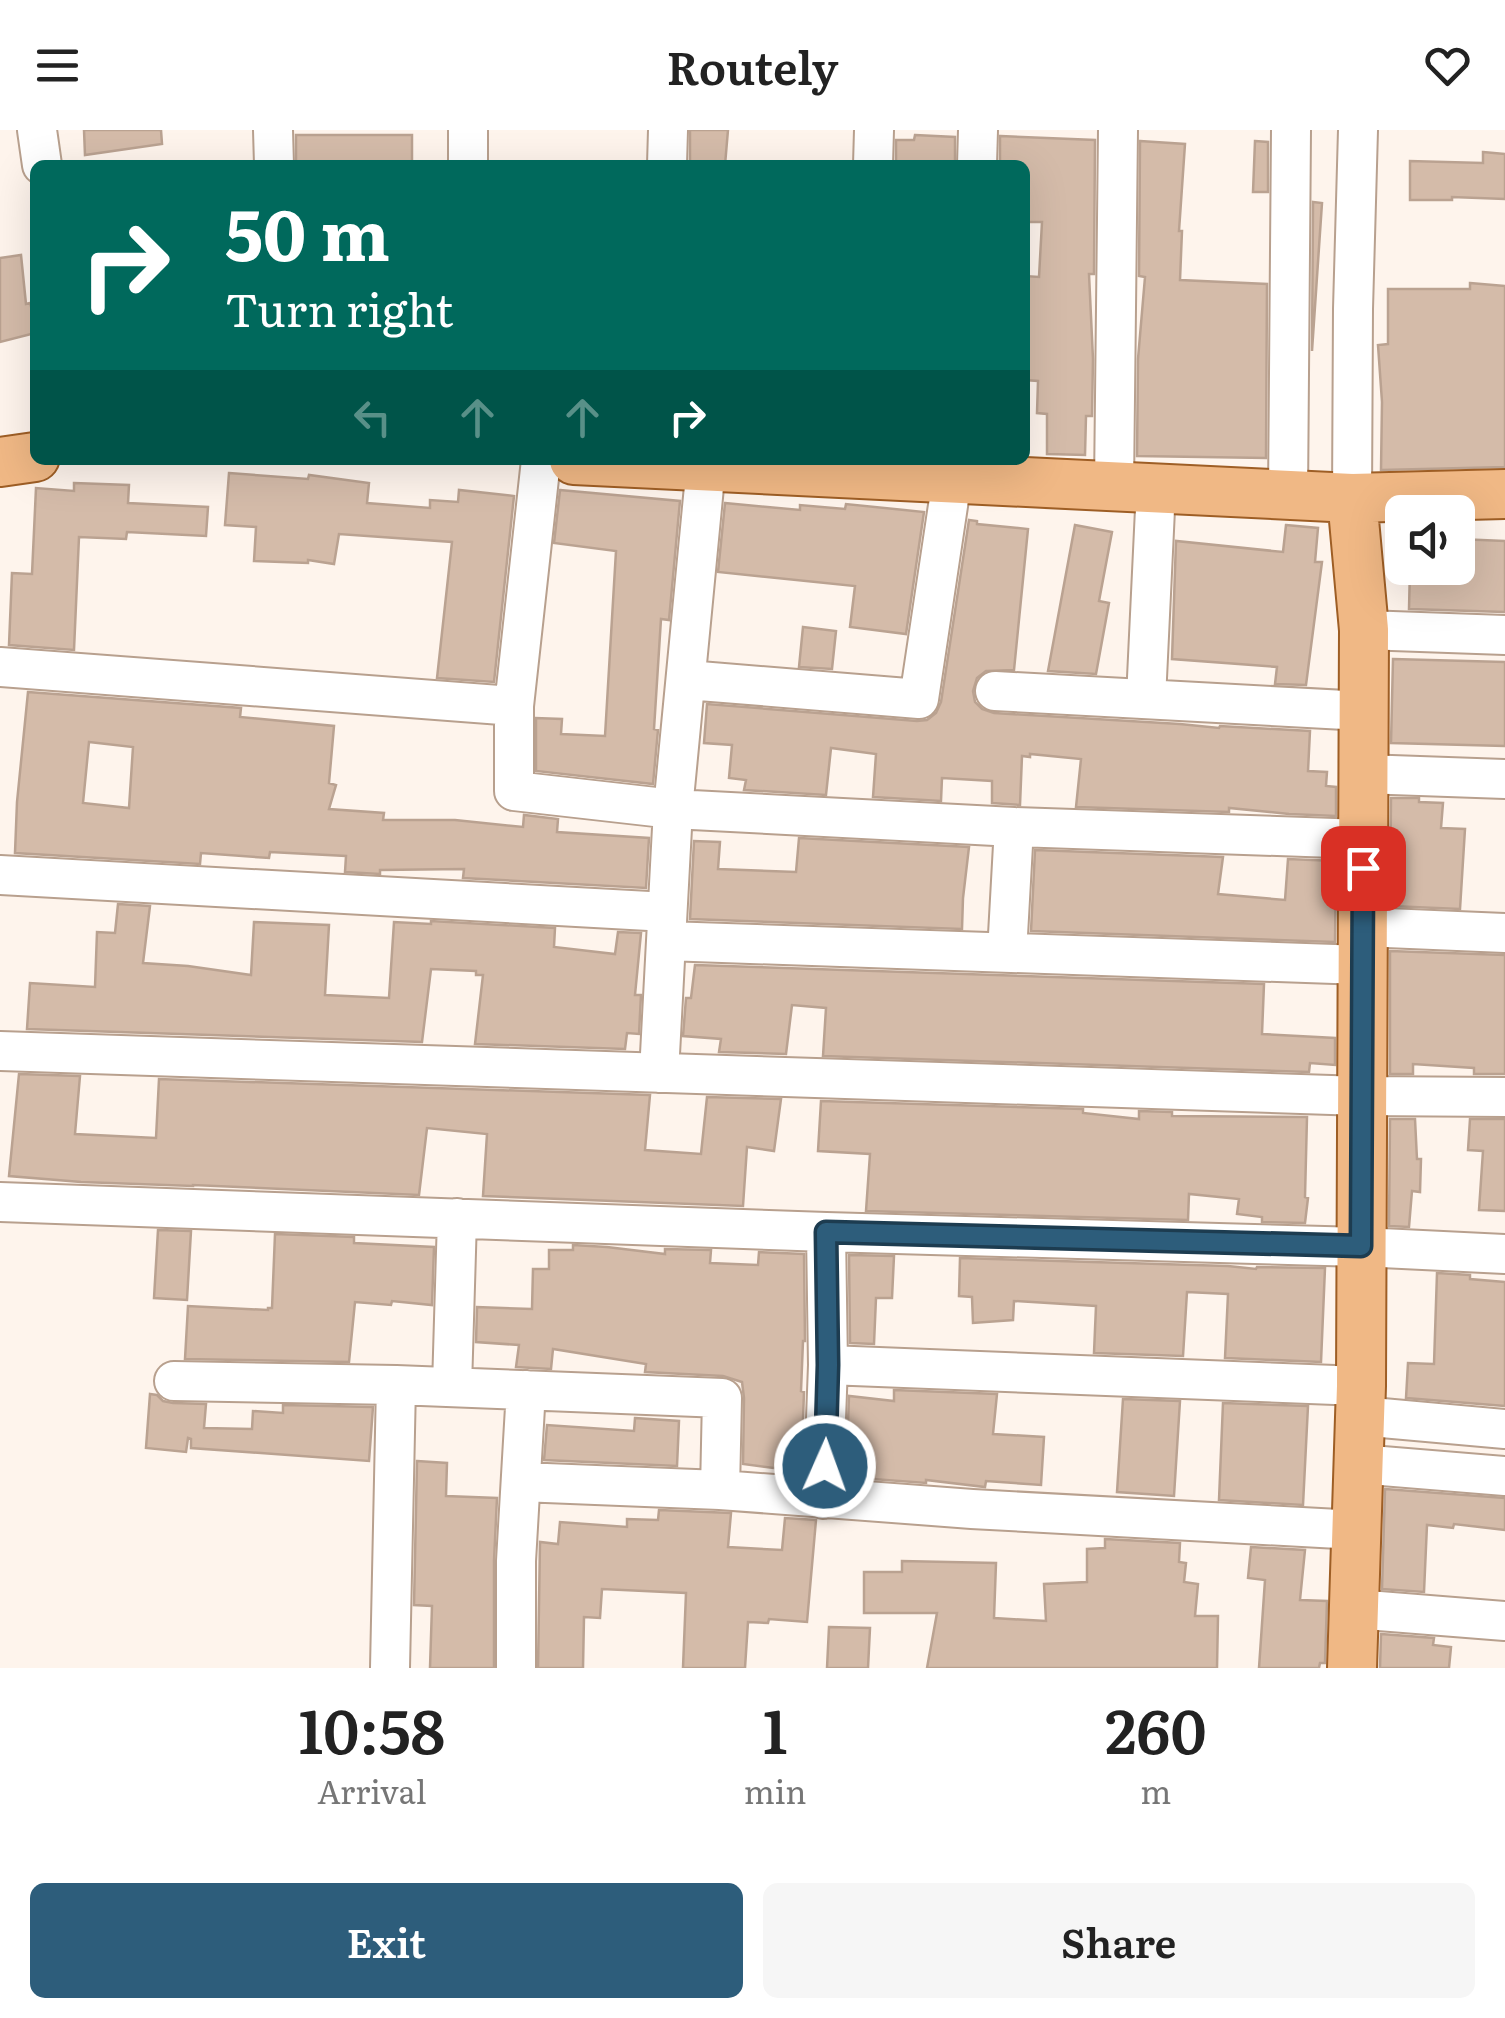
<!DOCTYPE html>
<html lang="en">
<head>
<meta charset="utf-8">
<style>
  :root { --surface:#fff; --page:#f6f6f6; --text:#222; --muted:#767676; --accent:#2d5d7b }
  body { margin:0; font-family:Literata,serif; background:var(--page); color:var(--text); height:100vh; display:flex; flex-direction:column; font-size:38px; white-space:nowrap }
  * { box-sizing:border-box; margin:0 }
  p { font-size:32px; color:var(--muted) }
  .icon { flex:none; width:55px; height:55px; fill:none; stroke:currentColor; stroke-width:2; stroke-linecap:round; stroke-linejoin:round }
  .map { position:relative; height:1538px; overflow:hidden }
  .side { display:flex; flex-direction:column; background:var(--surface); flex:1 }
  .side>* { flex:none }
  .guide { position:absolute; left:30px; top:30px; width:1000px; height:305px; border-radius:15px; box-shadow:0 10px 40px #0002; background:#00695c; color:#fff; overflow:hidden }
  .tools { position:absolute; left:1385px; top:365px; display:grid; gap:20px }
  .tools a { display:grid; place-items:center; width:90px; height:90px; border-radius:15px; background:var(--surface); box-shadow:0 10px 40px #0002; font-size:50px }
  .pin { position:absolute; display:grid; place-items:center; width:85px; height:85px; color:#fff; margin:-42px; border-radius:20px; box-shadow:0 5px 15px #0006 }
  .me { position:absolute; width:110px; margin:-55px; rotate:2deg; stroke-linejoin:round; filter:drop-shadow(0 0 8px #0008) }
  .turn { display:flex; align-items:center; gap:35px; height:210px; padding:0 30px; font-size:45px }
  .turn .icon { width:130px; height:130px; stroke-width:2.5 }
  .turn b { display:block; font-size:70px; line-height:85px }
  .lanes { display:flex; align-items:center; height:95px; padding:0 30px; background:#0003; justify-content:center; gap:50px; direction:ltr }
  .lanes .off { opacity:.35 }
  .eta { display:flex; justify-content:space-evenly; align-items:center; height:170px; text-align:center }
  .eta b { font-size:60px; font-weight:600; line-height:70px }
  .primary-button { display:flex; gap:20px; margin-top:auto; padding:20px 30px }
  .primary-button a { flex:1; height:115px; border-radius:15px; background:var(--accent); color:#fff; font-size:40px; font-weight:600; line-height:115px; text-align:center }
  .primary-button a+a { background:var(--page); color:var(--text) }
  header { display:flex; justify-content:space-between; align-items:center; height:130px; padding:0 30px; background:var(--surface); font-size:45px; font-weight:600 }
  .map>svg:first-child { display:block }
  .building { fill:#d4bba9; stroke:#baa291; stroke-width:2.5; fill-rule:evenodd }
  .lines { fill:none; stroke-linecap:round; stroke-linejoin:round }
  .minor-casing { stroke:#b8a08e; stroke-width:42 }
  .major-casing { stroke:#9e5e25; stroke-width:52 }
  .minor { stroke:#fff; stroke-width:38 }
  .major { stroke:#f0b885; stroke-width:48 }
  .route-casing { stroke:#1d3c50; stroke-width:25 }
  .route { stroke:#2d5d7b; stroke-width:18 }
</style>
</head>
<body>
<header><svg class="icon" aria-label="menu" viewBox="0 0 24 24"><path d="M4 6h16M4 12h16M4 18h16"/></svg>Routely<svg class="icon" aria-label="heart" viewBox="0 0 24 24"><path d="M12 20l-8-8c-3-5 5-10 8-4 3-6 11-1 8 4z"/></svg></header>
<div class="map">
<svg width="1505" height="1538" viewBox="0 0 1505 1538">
  <rect width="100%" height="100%" fill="#fef4ec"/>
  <path class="building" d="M84,0H161L162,14L85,25Z
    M690,0H728L725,35H690Z
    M296,5H412V35H296Z
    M915,5L955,7V35H896V10H914Z
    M1000,6L1095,10L1094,144H1089L1093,229L1092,286H1086L1085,325L1047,324V284L1037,283L1038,251L1025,250V146L1039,147L1042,92H1025V35H1000Z
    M1140,11L1185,14L1179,101H1182L1180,150L1267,154L1266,328L1137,326L1138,229L1145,147L1139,146Z
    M1255,11L1268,12V62H1253Z
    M1483,22L1505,24V69L1452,67V70H1410V31L1483,33Z
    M1313,72L1322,73L1312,221Z
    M21,125L26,174L30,173L35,191V203L0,212V128Z
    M1470,153L1505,156V337L1381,340L1382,272L1378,215L1388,214V159H1470Z
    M229,343L308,349L309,345L369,353L367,373L430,378V370L458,372L459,360L514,366L494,552L437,548L452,412L339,404L334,434L308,430V433L254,431L256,397L225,395Z
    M74,353L129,355L128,373L208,377L206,406L127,402L126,409L79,407L74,520L9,515L12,443L32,444L36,358L74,361Z
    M560,360L680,371L669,490L661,489L654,599L658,600L653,654L536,641V588L562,589L561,604L605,606L616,421L554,413Z
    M725,373L800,380V375L845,379L846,374L924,382L906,504L850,497L855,456L718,442Z
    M969,390L977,391V394L1028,399L1014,540L986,541L977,548L973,561L975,572L982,579L994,583L1180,594L1219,598L1220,596L1310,601L1308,641L1327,642L1326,656L1336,657V686L1289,684L1229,678V682L1076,677L1081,629L1030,624V627L1022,626L1020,675L992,673V651L942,648L941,671L873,667L876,624L831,618L826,665L744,660L746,650L729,648L732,615L704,613L707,574L917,591L927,590L936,583L941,572Z
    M1075,395L1112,402L1099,471L1109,473L1096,544L1048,541Z
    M1286,395L1318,398L1315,432H1322L1306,555L1275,554L1277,537L1172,529L1176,411L1283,422Z
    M1458,409L1505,411V482L1409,479L1410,438H1458Z
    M803,497L836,501L832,539L799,537Z
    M1393,529L1505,532V616L1391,613Z
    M28,562L241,578L240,587L334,596L329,653L336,655L329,679L384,683L383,690H455L523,697L524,685L558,689L557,702L649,708L646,758L463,748L464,739L380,740V744L345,742L346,726L270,722L269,728L201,723L200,734L15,723L17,672ZM89,612L133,617L129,678L83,673Z
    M1391,668H1419V672L1443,673L1441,698L1465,699L1460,779L1390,776Z
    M799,708L969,717L963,768L962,799L690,789L694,711L720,712L718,739L796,742Z
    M1035,720L1223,727L1218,764L1285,770L1288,729L1336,731L1335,812L1031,801Z
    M118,774L150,776L143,833L188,836L251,845L254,792L329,795L325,865L389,868L394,792L431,794V791L555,798L554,817L615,824L618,802L641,803L635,865H641L639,904L627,903L625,919L475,914L483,845H476V841L431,839L422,912L27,899L30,853L95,857L97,802L115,803Z
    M1390,821L1505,825V944H1474V938L1413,934V944H1390Z
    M695,835L1264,854L1262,904L1335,908V935L1310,933L1309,942L823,926L826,878L792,875L786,924L719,922L721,909L683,906L686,868H691Z
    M19,944L80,946L75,1004L156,1008L159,949L650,965L645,1020L701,1024L707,967L781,969L774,1021L747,1017L743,1076L483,1066L487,1004L427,998L419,1065L193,1055V1056L81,1052L9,1046Z
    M821,971L1083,979V983L1139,989V981L1172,982V986L1307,987L1305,1067L1308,1068L1305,1093L1262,1092V1087L1237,1084L1239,1069L1189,1064L1188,1090L866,1081L870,1024L818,1021Z
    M1390,989H1415L1417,1029H1421L1420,1062L1412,1061L1409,1097L1389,1096Z
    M1470,989H1505V1081L1479,1080L1483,1021L1468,1020Z
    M158,1100L191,1101L187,1170L154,1168Z
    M275,1104L354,1107V1113L434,1117L432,1175L392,1171L391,1175L355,1172L349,1232L185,1229L188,1176L268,1180V1178H272Z
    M573,1115L607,1117L665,1124V1119L711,1120L710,1133L758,1135L759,1122L804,1124L805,1211H803L801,1261L804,1262L801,1344L789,1343L790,1340L743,1334L744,1268L742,1252L723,1246L645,1242L646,1234L553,1219L551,1239L516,1237L519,1215L476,1212L477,1177L532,1179L533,1139H549V1120H573Z
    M849,1125L894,1126L892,1168H876L874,1214L850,1213Z
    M960,1128L1228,1136L1256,1139L1257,1137L1325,1138L1321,1232L1225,1228L1228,1164L1187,1162L1183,1226L1094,1223L1096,1176L1014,1171L1013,1190L973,1193L972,1167L959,1166Z
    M1437,1143L1470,1145V1149L1505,1152V1276L1406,1268L1408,1233L1434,1234Z
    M894,1260L997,1264L993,1304L1044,1307L1041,1355L986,1351L985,1357L926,1350V1353L846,1347L849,1266L894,1271Z
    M150,1264L157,1265L163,1271L173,1273L206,1274L204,1298L252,1299L253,1281L283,1283V1275L373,1277L369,1331L191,1318V1309L188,1308L186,1322L146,1318Z
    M1123,1269L1180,1271L1174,1366L1117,1362Z
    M1223,1273L1308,1276L1303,1375L1219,1370Z
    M635,1288L679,1291L677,1336L544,1330L547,1295L634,1301Z
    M417,1331L447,1333L446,1366L497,1368L494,1431V1538H430L432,1476L414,1475Z
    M1385,1359L1505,1368V1400L1454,1394L1453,1398L1427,1395L1424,1462L1382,1459Z
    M659,1380L731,1383L728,1417L782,1420L785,1388L816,1390L807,1492L769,1489L768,1493L748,1492L745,1538H683L686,1463L602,1459L600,1488L584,1487L583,1538H538L540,1412L558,1414L560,1392L627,1397V1389L658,1390Z
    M1105,1409L1180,1413L1179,1432L1186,1433L1184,1452L1198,1454L1195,1486H1218L1217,1538H927L937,1483H864V1442H902V1431L996,1433L994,1488L1046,1491L1044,1454L1087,1452V1419L1105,1418Z
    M1251,1417L1305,1420L1300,1470L1327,1471L1325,1533H1320L1319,1538H1259L1265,1450L1248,1448Z
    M829,1497L870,1498L868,1538H827Z
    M1381,1504L1434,1508L1433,1515L1451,1517L1449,1538H1380Z"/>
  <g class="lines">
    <defs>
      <path id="minor" d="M37,0L42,35
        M273,0L274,35
        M468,35V0
        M667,35L668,0
        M873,35L874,0
        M977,35L978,0
        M541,330L514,576V661L673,679L1014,697L1363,709
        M1114,356L1118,0
        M1288,365L1291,0
        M1352,368L1353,179L1358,0
        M1364,500L1505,505
        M0,537L514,576
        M687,550L919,569L952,349
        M995,561L1364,581
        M1146,569L1156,358
        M1363,644L1505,649
        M0,745L667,782
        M1363,797L1505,803
        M666,811L1363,835
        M1007,823L1014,697
        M0,921L1362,966L1505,967
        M659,943L673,679L706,336
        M0,1072L826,1102L1361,1117L1505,1124
        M828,1235L1361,1256
        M174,1251L396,1255
        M452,1257L457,1088
        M1360,1286L1505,1299
        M1358,1334L1505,1346
        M521,1352L720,1360L972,1379L1357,1400
        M823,1369L828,1235L826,1102
        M1354,1479L1505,1491
        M390,1538L396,1255L722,1268L720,1360
        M516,1538V1431L526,1260"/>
      <path id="major" d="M574,330L1352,368L1505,364
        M0,332L35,327
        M1352,368L1364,500L1361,1256L1352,1538"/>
    </defs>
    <use href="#minor" class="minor-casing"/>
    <use href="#major" class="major-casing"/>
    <use href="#minor" class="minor"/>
    <use href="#major" class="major"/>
  </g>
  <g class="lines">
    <defs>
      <path id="route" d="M825,1336L828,1235L826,1102L1361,1116L1363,738"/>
    </defs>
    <use href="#route" class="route-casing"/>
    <use href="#route" class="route"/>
  </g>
</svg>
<div class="tools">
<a><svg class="icon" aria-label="sound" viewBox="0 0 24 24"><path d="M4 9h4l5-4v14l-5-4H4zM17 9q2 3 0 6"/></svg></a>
</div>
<div class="pin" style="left:1363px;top:738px;background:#d93025"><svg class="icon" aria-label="arrive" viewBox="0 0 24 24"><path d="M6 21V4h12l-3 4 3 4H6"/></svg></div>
<svg class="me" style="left:825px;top:1336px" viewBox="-20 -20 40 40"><circle r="17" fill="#2d5d7b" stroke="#fff" stroke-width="3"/><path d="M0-11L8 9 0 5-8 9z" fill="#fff"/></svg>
<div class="guide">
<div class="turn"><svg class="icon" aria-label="right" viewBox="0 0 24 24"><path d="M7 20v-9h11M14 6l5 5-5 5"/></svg><div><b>50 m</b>Turn right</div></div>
<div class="lanes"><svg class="icon off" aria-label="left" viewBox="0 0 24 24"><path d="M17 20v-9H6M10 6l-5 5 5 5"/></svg><svg class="icon off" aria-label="ahead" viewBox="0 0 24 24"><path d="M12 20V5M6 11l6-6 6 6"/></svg><svg class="icon off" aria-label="ahead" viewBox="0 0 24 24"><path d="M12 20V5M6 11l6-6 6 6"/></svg><svg class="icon" aria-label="right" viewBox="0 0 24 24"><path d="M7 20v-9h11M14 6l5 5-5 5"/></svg></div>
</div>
</div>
<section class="side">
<div class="eta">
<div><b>10:58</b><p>Arrival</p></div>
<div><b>1</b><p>min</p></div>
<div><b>260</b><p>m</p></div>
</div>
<div class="primary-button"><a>Exit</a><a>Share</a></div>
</section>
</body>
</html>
